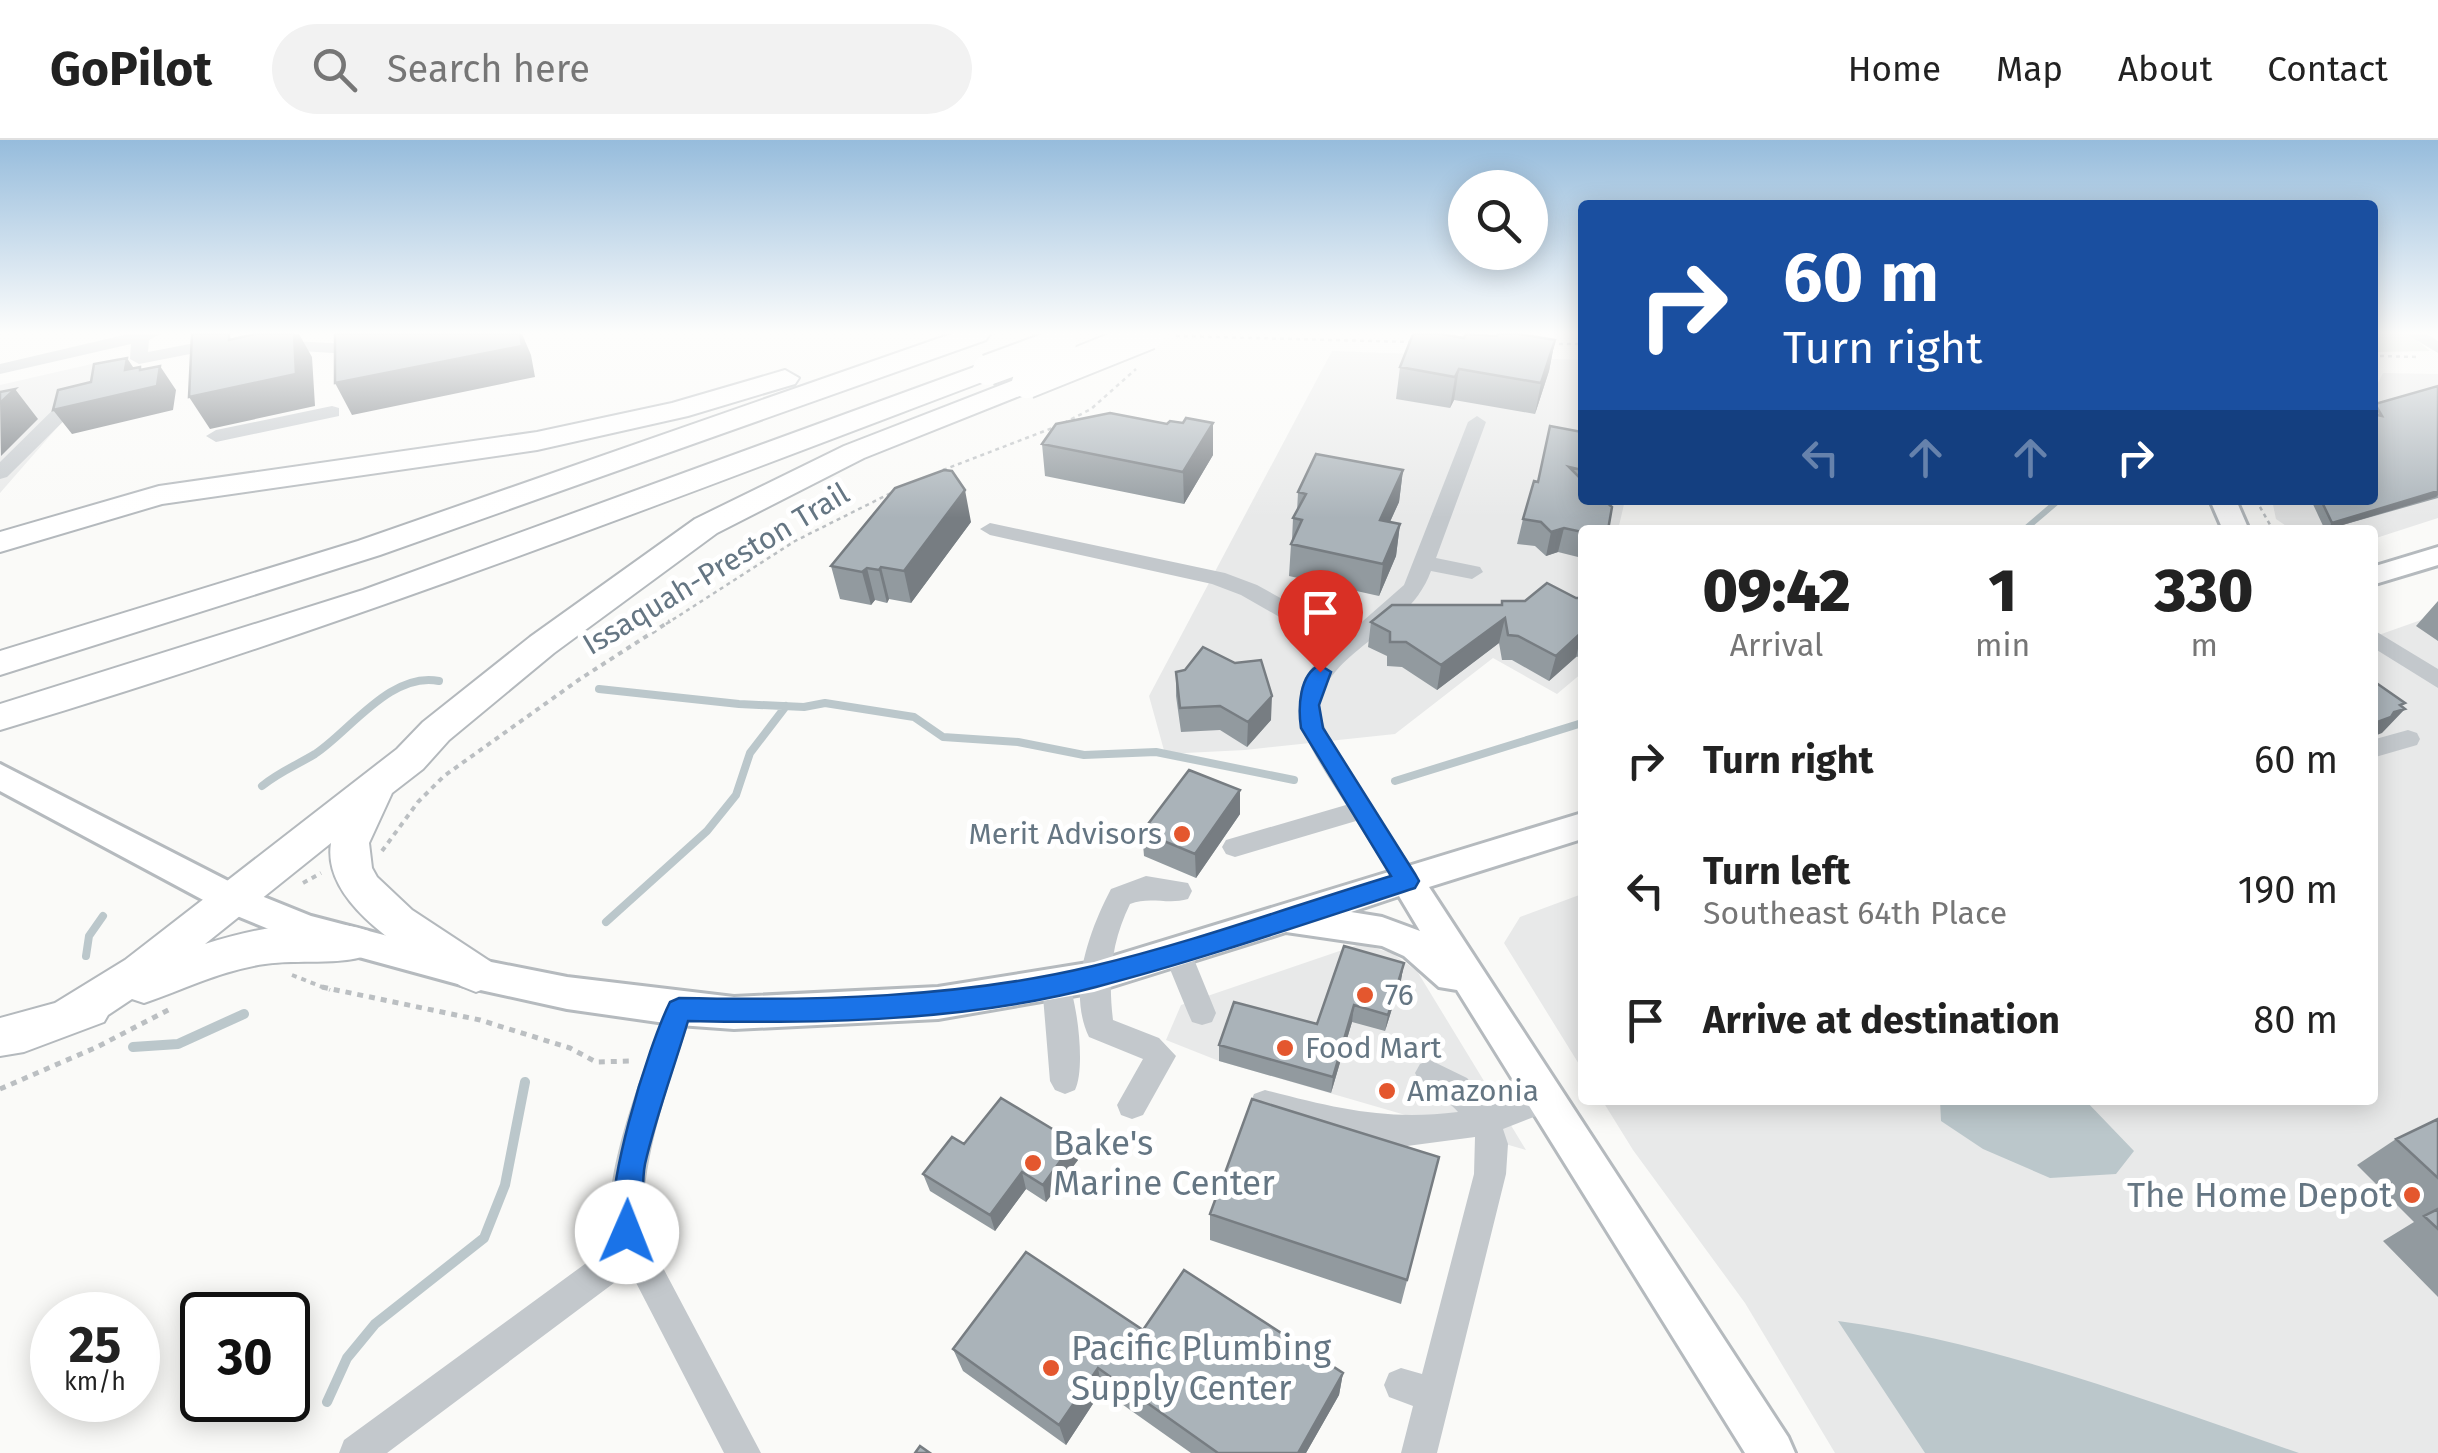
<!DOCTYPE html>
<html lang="en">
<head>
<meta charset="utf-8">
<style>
  :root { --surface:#fff; --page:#f2f2f2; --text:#222; --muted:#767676; --line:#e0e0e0 }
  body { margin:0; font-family:"Fira Sans",sans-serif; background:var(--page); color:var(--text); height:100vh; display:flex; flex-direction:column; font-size:38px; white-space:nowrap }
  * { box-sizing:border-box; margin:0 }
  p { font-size:32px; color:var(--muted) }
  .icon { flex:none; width:55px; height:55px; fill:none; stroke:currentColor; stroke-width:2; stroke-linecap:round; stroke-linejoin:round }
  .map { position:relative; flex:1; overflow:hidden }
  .details { position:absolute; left:1578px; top:385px; width:800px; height:580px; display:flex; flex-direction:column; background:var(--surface); border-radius:10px; box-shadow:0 5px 25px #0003 }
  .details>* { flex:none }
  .hud { position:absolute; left:1578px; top:60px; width:800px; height:305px; border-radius:10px; box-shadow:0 5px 25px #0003; background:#1a4fa0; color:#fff; overflow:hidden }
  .controls { position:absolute; left:1448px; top:30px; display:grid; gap:20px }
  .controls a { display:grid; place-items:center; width:100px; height:100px; border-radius:50%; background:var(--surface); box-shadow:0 5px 25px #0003; font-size:50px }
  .speed { position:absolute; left:30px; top:1152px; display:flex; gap:20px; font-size:50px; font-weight:700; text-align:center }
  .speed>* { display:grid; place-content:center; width:130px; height:130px; border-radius:50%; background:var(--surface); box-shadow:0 5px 25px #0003; line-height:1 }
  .speed small { font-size:25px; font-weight:400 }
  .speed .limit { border:5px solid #111; border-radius:15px; background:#fff; color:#111 }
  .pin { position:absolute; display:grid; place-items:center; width:85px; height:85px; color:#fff; margin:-102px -42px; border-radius:50% 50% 50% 0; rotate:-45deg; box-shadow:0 0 10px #0007 }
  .pin .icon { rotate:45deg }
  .me { position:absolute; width:110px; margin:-55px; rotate:1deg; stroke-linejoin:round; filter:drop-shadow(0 0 8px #0008) }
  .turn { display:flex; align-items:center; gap:35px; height:210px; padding:0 40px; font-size:45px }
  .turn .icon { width:130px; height:130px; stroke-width:2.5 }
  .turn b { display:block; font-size:70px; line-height:85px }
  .lanes { display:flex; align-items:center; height:95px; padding:0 40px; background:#0003; justify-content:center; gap:50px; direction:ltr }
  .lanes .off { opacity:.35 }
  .eta { display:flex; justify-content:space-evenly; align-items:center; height:170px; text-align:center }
  .eta b { font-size:60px; font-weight:800; line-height:70px }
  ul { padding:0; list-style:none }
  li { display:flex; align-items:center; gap:30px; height:130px; padding:0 40px }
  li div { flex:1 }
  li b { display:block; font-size:38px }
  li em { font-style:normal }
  header { display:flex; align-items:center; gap:60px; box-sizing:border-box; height:140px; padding:0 50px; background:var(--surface); border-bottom:2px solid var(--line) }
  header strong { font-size:48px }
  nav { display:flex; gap:55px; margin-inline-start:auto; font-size:35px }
  .search { width:700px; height:90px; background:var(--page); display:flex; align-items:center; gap:25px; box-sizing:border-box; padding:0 35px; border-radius:55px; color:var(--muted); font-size:38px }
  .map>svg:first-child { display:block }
  .built { fill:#e8e9e9 }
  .green { fill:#dadfd7 }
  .water { fill:#bbc7cb }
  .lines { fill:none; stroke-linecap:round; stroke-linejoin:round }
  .stream-far2 { stroke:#bbc7cb; stroke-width:6 }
  .stream-far1 { stroke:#bbc7cb; stroke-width:8 }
  .stream { stroke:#bbc7cb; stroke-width:10 }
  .major-casing { stroke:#b5babe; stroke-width:6 }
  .highway-casing { stroke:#b4b9bd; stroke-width:4 }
  .path-far2 { stroke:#bbbfc2; stroke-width:2.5; stroke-dasharray:4 4; stroke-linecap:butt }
  .path-far1 { stroke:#bbbfc2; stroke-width:4; stroke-dasharray:5 5; stroke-linecap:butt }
  .path { stroke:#bbbfc2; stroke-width:5; stroke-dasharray:6 6; stroke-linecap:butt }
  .minor { fill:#c3c8cc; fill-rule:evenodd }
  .major { fill:#fff; fill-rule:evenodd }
  .highway { fill:#fff; fill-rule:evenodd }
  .highway-bridge-casing { stroke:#b4b9bd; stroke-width:34; stroke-linecap:butt }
  .highway-bridge { stroke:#fff; stroke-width:30 }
  .wall { fill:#929a9f }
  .shaded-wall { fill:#777d82 }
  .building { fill:#aab3b9; stroke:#777d82; stroke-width:2.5 }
  .route { fill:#1a73e8; stroke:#114b97; stroke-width:2.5 }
  .poi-dot { fill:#e4572e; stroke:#fff; stroke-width:4 }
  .labels { text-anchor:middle; stroke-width:10; stroke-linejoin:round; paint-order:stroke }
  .street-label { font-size:30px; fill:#657683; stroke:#fff }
  .poi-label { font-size:30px; fill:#657683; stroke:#fff; text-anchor:start }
  .near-poi-label { font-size:35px; fill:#657683; stroke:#fff; text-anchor:start }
</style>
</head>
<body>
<header>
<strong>GoPilot</strong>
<div class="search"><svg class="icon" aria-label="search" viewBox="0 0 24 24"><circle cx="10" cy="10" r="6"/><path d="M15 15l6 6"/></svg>Search here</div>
<nav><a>Home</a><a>Map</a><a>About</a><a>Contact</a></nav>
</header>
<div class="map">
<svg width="2438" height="1313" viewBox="0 0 2438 1313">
  <rect width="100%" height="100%" fill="#fafaf8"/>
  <path class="built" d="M1332,211L1582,220V360H1625L1618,390H1582V533L1557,554L1493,518L1395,594L1245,610L1165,614L1149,556Z
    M118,218L0,353V245Z
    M2383,233L2438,234V378L2373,399L2372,390H2292L2276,379L2272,360H2372L2373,253Z
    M2438,474V1313H1835L1745,1163L1633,1010L1602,960H2372L2373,497Z
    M1582,754V929L1504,803L1520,777Z
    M1360,804L1392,813L1417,831L1526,1010L1219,921L1166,900L1181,865Z"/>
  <path class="green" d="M2372,194H2409L2430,211L2377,212L2373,208Z"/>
  <path class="water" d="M1940,960H2085L2134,1011L2116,1034L2050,1038L1983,1009L1941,981Z
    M1838,1181C1990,1201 2154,1263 2299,1313H1925Z"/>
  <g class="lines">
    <path class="stream-far2" d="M2024,390L2059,360"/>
    <path class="stream-far1" d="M599,549L739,564L804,567L825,563L914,577L943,597L1018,602L1084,615L1156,612L1294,640
      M1395,641L1582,583
      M262,646C279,632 297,625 315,614C349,592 391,531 439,541
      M606,782L707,691L736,655L750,613L786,566
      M86,816L89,796L103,776"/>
    <path class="stream" d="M133,907L178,904L244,874
      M327,1262L347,1218L375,1184L484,1098L505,1045L525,942"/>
    <defs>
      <path id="major" d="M2210,360H2236L2249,390H2223Z
        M2438,407V425L2372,445V427Z
        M0,624L244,749L311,776L476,819L567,837L734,857L938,847L1094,822L1582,673V699L1429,747L1788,1297L1795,1313H1745L1457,850L1439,847L1404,816L1382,806L1286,792L1094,852L938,879L734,889L679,885L567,869L476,849L293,799L220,769L0,651ZM1399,756L1420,791L1382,777L1351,772Z"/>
      <path id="highway" d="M951,194H990L986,200L380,415L0,535V511L358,401Z
        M988,222L998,224L1002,230L998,236C668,361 339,489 0,590V564L363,450Z
        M785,230L799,238L795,244L688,276L537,310L162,364L0,412V392L159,346L537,292L672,263Z
        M1027,235L1041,243L1037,249L864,318L717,393L554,513L449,600L423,629L392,653L369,703L372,728L377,737L412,770L491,822L497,834L491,846L476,852L461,846C417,817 321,767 331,703L205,804C253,789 320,774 369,791L375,803L369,815C337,826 299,819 265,824C222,830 185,849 144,863L132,859L108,875L104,882L24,912L0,916V878L55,863L125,820L397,609L423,582L530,497L695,379L844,306Z"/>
    </defs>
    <use href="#major" class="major-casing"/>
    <use href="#highway" class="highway-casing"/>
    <path class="path-far2" d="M1176,196L1411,202
      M1551,204H1582
      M2380,216L2418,217
      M1064,283L1091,269L1136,229
      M943,330L1055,287
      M2256,360L2273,390
      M666,484L795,401L897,350"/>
    <path class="path-far1" d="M382,711L418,662L444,636L580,539L670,481
      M303,743L321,733
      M292,835L330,850"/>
    <path class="path" d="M322,847L480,880L570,908L596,922L633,921
      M0,949L97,907L172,868"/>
    <path class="minor" d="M128,194H160L149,200L148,212L226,197L235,202L226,207L139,224L130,219L131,204L0,234V224Z
      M2406,194H2427L2438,201V213Z
      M275,200L365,205L374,210L365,215L269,209V201Z
      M82,246L89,248V256L7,337L0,339V322L75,248Z
      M332,266L339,268V276L216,302L206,296L216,290Z
      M1477,276L1486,282L1436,418L1480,427L1483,432L1472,439L1431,431C1418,467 1387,486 1358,510C1342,523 1321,543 1320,566C1319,603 1400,702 1420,741L1416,748L1407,752L1398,748L1356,681L1235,717L1226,714L1222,707L1226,700L1346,665C1313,611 1267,559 1332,507L1241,455L1212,444L990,395L980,389L990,383L1225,433L1257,445L1347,495L1404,445L1468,282Z
      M2372,489L2438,529V548L2372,507Z
      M2408,590L2417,593L2420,599L2417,605L2372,618V600Z
      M1146,736L1188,743L1192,751L1188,759C1168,765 1150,756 1130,764C1111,803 1108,839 1113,880L1159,898L1176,916L1143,975L1132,979L1121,975L1117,965L1143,919L1089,897C1067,851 1089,791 1111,749Z
      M1177,801L1187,804L1191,812L1216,873L1212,882L1202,885L1192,882L1188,873L1163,812L1167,804Z
      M1056,832L1066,836C1077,858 1086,928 1075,950L1065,954L1055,950L1050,941L1042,844L1046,836Z
      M679,857L689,860L693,869C671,941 641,1014 643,1090L761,1313H724L630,1131L387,1313H339L344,1300L615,1102C593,1050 647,924 665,869L669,860Z
      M1430,920L1467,938L1490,966L1546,944L1557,948L1561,958L1557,968L1503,989L1508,1004L1506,1034L1437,1313H1401L1413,1266L1389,1257L1384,1245L1389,1233L1401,1228L1422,1234L1474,1034L1475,997L1407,1006L1332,995L1265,978L1254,974L1250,964L1254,954L1265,950C1335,968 1385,981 1458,972C1446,957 1423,950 1415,933L1420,924Z"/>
    <use href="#major" class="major"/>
    <use href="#highway" class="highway"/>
    <defs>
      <path id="highway-bridge" d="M988,230L1061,203
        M1027,243L1149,194"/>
    </defs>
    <use href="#highway-bridge" class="highway-bridge-casing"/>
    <use href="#highway-bridge" class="highway-bridge"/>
  </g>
  <path class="wall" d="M1464,198L1555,200L1549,231L1535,274L1454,260L1450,268L1396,259L1400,227Z
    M2438,246V358L2325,390L2311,360H2372V267L2375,264Z
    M1183,283L1213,315L1184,364L1045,336L1042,304Z
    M1582,292V418L1558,412L1546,416L1535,406L1517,404L1523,379Z
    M1403,330L1399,362L1390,382L1400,384L1396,416L1379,456L1289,436L1291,404L1292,400L1293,378L1297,372L1298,352Z
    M971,382L911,463L889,459L887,463L875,460L871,465L840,459L831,426Z
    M1582,458V516L1576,517L1549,541L1512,520H1502L1499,503L1437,550L1402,527L1387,526V516L1368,507L1371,482L1501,465L1502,461Z
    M2438,461V501L2416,486Z
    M1176,532L1271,580L1247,607L1220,590L1181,592L1176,556Z
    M1240,650V674L1196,738L1144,716L1142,692Z
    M1404,823L1401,840L1385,891L1352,882L1331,953L1219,921V905L1317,884Z
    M2438,979V1157L2383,1101L2414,1082L2357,1025L2396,999Z
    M964,1004L1078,1020L1046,1062L1026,1049L995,1091L930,1051L923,1034Z
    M1439,1017L1401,1164L1210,1100V1074Z
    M1143,1190L1343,1233L1339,1255L1306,1313H1191L1102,1250L1066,1305L963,1231L953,1209Z"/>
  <path class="shaded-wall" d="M294,194H299L312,217L315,266L210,289L189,257Z
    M520,194H522L531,215L535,237L352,275L335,243Z
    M1555,200L1549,231L1535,274L1541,243Z
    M127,218L143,242L140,227L154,247L160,226L176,250L173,270L72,294L53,270L125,230Z
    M1459,229L1454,260L1450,268L1455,237Z
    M15,249L38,279L1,316L0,263Z
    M1213,283V315L1184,364L1183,332Z
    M1403,330L1399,362L1376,412L1380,380Z
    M965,350L971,382L911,463L904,431Z
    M2438,351V355L2436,357L2326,390L2332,383Z
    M1400,384L1396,416L1379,456L1383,424Z
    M1564,388L1558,412L1546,416L1551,392Z
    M881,427L889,459L887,463L879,430Z
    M867,428L875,460L871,465L862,432Z
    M1505,478L1499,503L1437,550L1441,525Z
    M1582,492L1576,517L1549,541L1556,516Z
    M1272,556L1271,580L1247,607L1248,582Z
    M2405,563L2397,571L2405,569L2382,593L2372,597V584Z
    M1240,650V674L1196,738L1195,714Z
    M1404,823L1401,840L1385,891L1388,875Z
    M1354,865L1352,882L1331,953L1333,937Z
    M1074,1002L1078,1020L1046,1062L1043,1045Z
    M1022,1032L1026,1049L995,1091L990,1075Z
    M1098,1228L1102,1250L1066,1305L1059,1285Z
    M1343,1233L1339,1255L1306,1313H1298Z"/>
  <path class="building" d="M192,194H229V200L255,194H294L296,234L189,257Z
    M335,194H520L522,206L335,243Z
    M1413,194H1441L1464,198L1466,194L1497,196V194H1519L1555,200L1541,243L1459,229L1455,237L1400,227Z
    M127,218L125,230L140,227V230L160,226L157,246L53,270L58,250L91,242L94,224Z
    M2438,246V351L2332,383L2321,360H2372V274L2382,276L2375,264Z
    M15,249L0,263V252Z
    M1110,273L1167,284L1170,281L1183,283L1186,278L1213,283L1183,332L1042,304L1056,284Z
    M1550,286L1582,292V330L1569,327L1582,340V360H1604L1612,367L1608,390H1582V392L1564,388L1551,392L1541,382L1523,379L1534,341L1538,342Z
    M1316,314L1403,330L1380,380L1400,384L1383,424L1291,404L1302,380L1293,378L1306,354L1298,352Z
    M944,330L952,331L965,350L904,431L881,427L879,430L867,428L862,432L831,426L895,348Z
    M1547,443L1576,458H1582V492L1556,516L1518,496L1508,495L1505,478L1441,525L1406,502H1390V492L1371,482L1392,465H1502V461H1525Z
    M1203,507L1235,523L1261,520L1272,556L1248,582L1220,566L1180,568L1176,532L1185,530Z
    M2372,540L2405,563L2400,565L2405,569L2394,572L2391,577L2372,584Z
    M1189,630L1240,650L1195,714L1142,692Z
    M1344,806L1404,823L1388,875L1354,865L1333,937L1219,905L1234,862L1317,884Z
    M1001,958L1074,1002L1043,1045L1022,1032L990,1075L923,1034L952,997L964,1004Z
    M1252,959L1439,1017L1407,1140L1210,1074Z
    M2438,979V1038L2396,999Z
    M2438,1069V1089L2424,1076Z
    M1026,1112L1143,1190L1184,1130L1343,1233L1298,1313H1218L1098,1228L1059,1285L953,1209Z
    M920,1306L930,1313H915Z"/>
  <linearGradient id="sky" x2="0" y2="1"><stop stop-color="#96bcdc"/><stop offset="0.51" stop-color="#fdfdfc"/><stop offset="1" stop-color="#fdfdfc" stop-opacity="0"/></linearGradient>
  <rect width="2438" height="378" fill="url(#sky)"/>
  <path class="route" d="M1320,525L1331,532L1319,565L1323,588L1415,734L1419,741L1415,748C1310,782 1203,819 1096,847C967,881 821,884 688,881C674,928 656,976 645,1024C640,1049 647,1079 637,1102L627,1106L616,1102C599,1061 649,904 670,862L679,858C816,861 959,858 1093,826C1194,802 1292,766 1391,736L1301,588C1298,568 1299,534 1320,525Z"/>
  <g class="poi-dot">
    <circle cx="1182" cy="694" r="10"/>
    <circle cx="1365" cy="855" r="10"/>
    <circle cx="1285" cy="908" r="10"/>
    <circle cx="1387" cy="951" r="10"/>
    <circle cx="1033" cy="1023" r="10"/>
    <circle cx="2412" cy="1055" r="10"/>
    <circle cx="1051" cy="1228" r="10"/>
  </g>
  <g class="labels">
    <g class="street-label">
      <text transform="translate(716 429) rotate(-31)" y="10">Issaquah-Preston Trail</text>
    </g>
    <g class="poi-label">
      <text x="1162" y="704" text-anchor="end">Merit Advisors</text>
      <text x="1385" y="865">76</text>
      <text x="1305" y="918">Food Mart</text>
      <text x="1407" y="961">Amazonia</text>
    </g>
    <g class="near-poi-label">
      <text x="1053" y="1015">Bake's<tspan x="1053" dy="40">Marine Center</tspan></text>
      <text x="2392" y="1067" text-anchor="end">The Home Depot</text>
      <text x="1071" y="1220">Pacific Plumbing<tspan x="1071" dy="40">Supply Center</tspan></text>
    </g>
  </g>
</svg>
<div class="controls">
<a><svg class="icon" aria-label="search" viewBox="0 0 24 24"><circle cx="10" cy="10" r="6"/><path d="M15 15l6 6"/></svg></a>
</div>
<div class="speed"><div>25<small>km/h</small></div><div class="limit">30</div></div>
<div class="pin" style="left:1320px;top:532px;background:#d93025"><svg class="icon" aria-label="arrive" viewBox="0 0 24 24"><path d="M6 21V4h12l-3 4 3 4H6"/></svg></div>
<svg class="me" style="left:627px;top:1092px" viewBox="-20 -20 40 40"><circle r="19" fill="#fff"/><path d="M0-13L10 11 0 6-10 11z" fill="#1a73e8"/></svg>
<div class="hud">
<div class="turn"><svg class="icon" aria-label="right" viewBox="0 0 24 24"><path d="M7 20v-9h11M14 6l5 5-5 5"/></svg><div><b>60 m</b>Turn right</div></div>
<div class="lanes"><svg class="icon off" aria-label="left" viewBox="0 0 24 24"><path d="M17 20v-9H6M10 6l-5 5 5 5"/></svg><svg class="icon off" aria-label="ahead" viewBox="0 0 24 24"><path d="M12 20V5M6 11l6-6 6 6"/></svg><svg class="icon off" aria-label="ahead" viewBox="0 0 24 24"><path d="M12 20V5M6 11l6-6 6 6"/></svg><svg class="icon" aria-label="right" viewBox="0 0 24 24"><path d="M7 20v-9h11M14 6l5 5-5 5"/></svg></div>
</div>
<section class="details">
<div class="eta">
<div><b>09:42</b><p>Arrival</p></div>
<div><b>1</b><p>min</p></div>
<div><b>330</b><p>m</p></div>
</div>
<ul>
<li><svg class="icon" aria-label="right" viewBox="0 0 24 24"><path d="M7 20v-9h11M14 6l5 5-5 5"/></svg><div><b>Turn right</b></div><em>60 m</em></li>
<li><svg class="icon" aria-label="left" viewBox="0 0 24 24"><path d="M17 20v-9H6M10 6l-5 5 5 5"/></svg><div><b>Turn left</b><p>Southeast 64th Place</p></div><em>190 m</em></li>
<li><svg class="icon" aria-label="arrive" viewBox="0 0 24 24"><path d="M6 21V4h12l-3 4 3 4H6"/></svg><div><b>Arrive at destination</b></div><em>80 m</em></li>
</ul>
</section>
</div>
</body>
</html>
